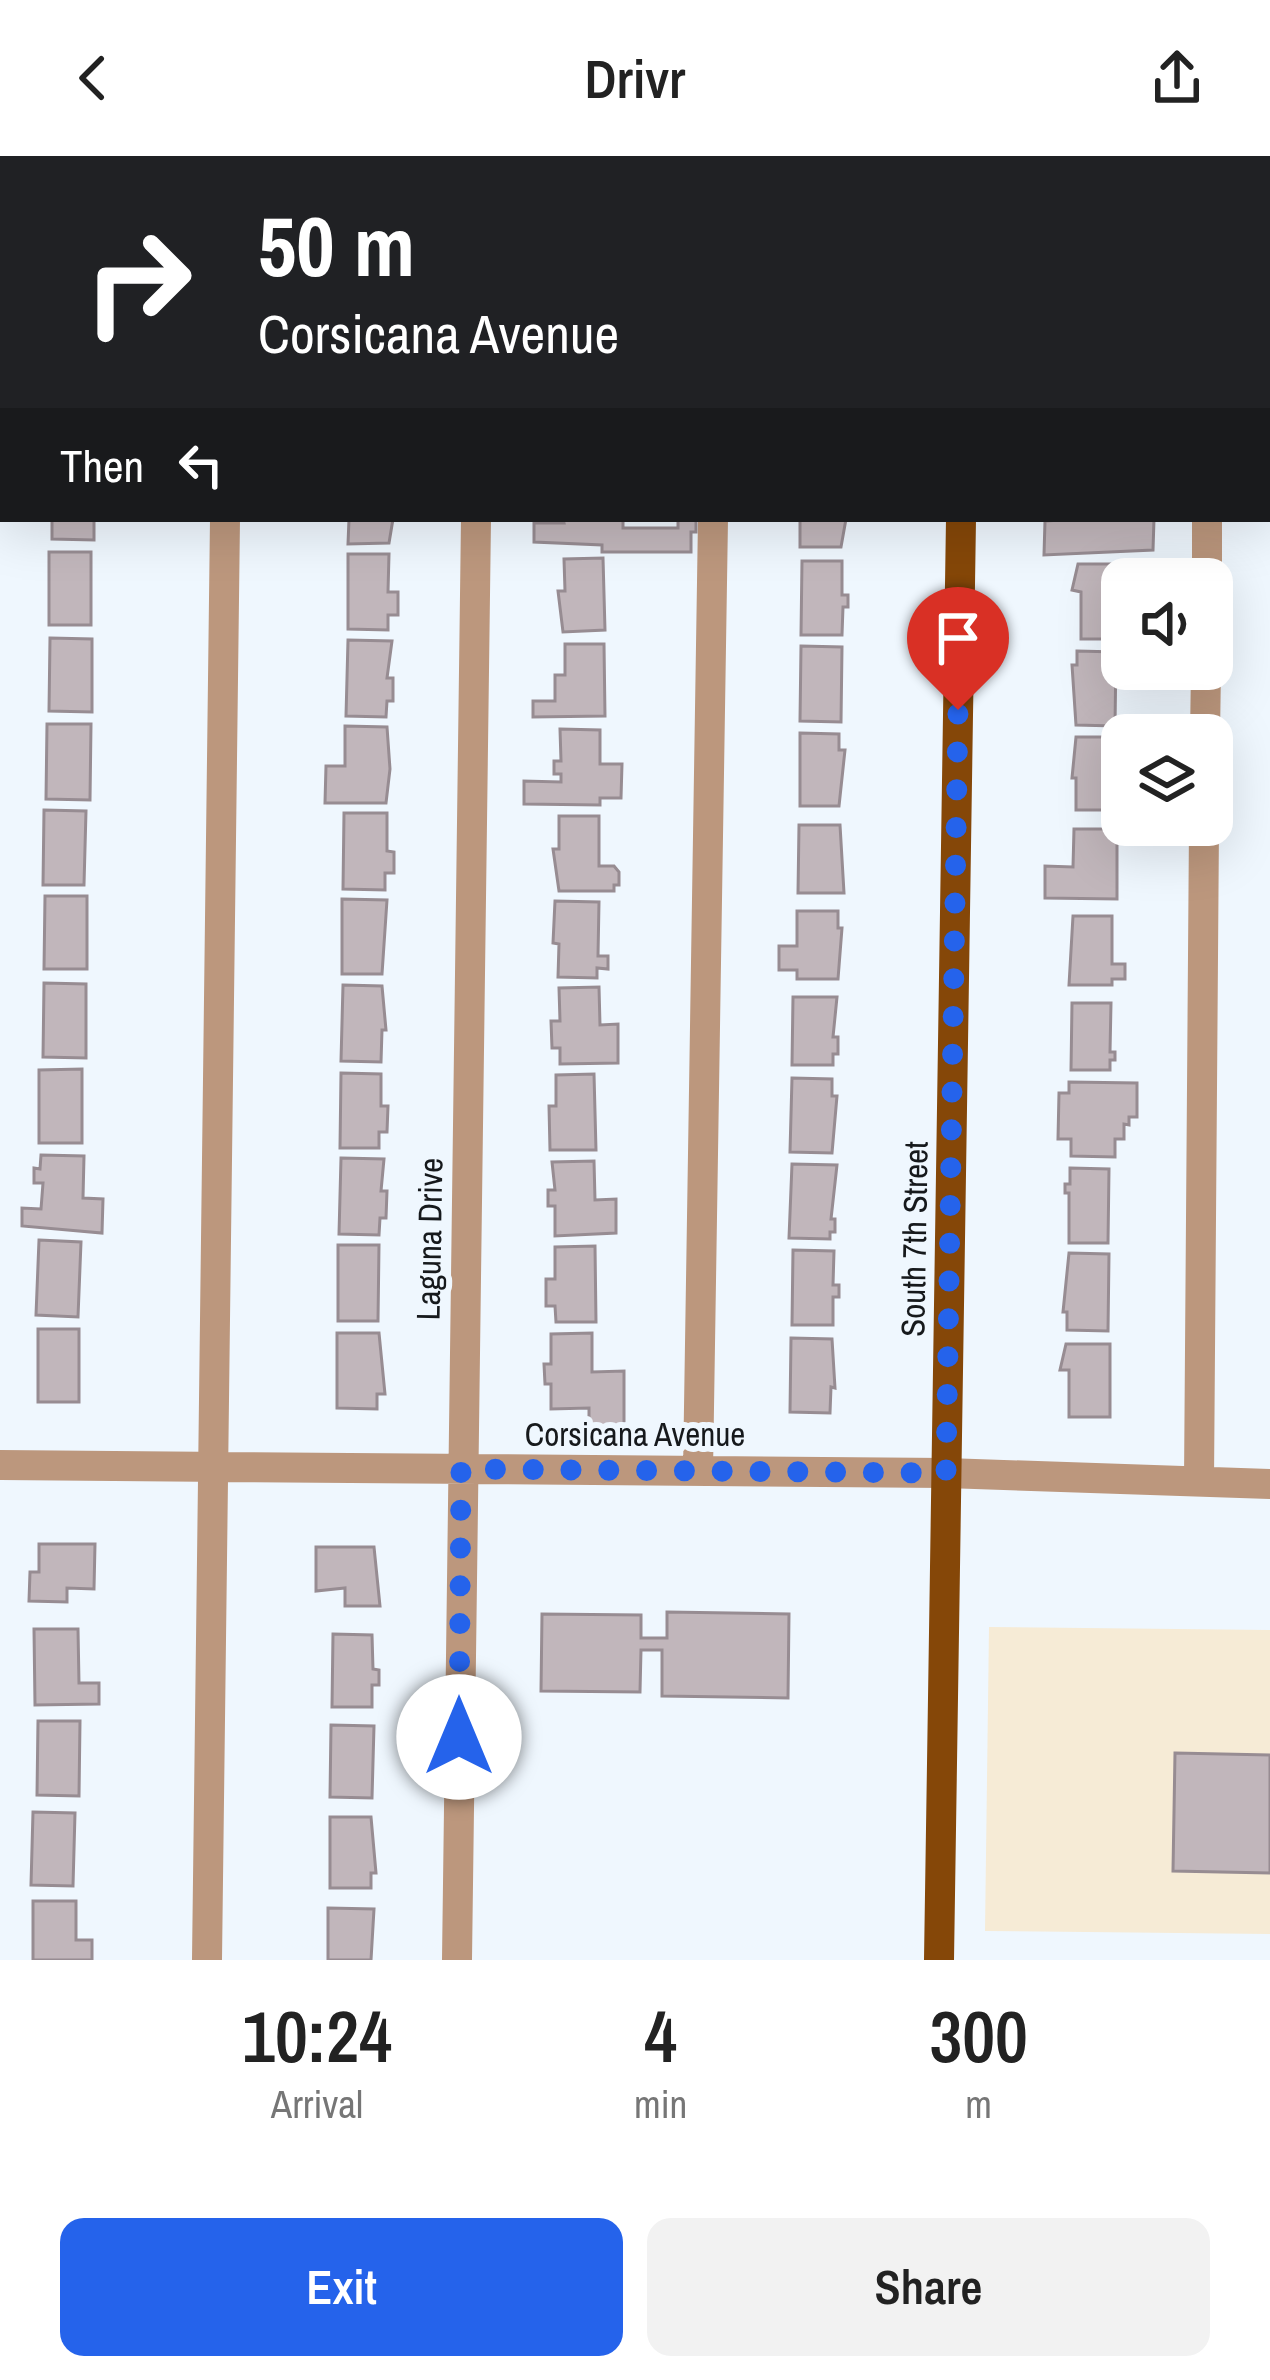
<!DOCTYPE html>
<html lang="en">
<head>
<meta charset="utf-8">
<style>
  :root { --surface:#fff; --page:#f2f2f2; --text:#222; --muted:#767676; --accent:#2563eb }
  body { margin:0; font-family:"Archivo Narrow",sans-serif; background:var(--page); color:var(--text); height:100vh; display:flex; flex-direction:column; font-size:45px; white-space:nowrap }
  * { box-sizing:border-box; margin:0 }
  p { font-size:39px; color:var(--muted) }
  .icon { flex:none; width:66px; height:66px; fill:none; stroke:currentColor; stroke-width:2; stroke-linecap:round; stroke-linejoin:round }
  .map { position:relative; height:1804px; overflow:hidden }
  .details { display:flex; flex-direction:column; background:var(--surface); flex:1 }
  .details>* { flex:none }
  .hud { position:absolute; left:0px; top:0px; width:1272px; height:366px; box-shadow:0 12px 48px #0002; background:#202124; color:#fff; overflow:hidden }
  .buttons { position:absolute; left:1101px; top:402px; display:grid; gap:24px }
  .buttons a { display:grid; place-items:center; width:132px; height:132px; border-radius:24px; background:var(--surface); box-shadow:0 12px 48px #0002; font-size:60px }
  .pin { position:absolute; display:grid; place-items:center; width:102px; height:102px; color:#fff; margin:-123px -51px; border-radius:50% 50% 50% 0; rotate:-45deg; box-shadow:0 0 12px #0007 }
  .pin .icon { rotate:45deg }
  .me { position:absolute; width:132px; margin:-66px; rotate:0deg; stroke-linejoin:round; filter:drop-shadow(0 0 9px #0008) }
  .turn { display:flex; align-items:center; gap:42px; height:252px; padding:0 60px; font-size:54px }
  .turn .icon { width:156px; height:156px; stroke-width:2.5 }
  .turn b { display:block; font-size:84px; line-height:102px }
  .then { display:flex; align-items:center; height:114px; padding:0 60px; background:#0003; gap:24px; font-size:45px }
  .eta { display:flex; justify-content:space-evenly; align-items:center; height:204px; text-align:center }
  .eta b { font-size:72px; font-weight:600; line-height:84px }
  .primary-button { display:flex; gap:24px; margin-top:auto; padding:24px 60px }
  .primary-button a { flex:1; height:138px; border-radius:24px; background:var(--accent); color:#fff; font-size:48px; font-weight:600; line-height:138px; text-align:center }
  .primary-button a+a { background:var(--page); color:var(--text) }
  header { display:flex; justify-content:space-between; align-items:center; height:156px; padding:0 60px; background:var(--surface); font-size:54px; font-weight:600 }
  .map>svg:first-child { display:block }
  .commercial { fill:#f6ebd6 }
  .building { fill:#c1b6bb; stroke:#978c92; stroke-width:3 }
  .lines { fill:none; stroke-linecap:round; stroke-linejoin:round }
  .minor { stroke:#bc977d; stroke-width:30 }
  .major { stroke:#854708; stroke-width:30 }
  .route { stroke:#2563eb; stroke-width:21; stroke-dasharray:0 37.8 }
  .labels { text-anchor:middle; stroke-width:12; stroke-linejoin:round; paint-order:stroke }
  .street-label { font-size:33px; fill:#16191c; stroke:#eff7fe }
</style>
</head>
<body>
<header><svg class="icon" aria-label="back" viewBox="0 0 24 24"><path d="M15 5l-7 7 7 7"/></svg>Drivr<svg class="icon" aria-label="share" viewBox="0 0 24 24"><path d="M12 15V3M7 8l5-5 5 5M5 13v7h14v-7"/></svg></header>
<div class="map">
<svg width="1270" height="1804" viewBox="0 0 1270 1804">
  <rect width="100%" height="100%" fill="#eff7fe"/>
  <path class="commercial" d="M989,1471L1270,1474V1778L985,1775Z"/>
  <path class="building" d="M52,363H94V384L52,383Z
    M349,363H393L389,387L348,388Z
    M563,363H623V372H678V363H696V376H691V396H602V389L534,386V367H564Z
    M800,363H846L841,391H800Z
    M1077,363H1154L1153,394L1044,399L1045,365Z
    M49,396H91V469H49Z
    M348,398H389L388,436H398V459H388V474L348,473Z
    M603,402L605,474L563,476L558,435H565L564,403Z
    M802,405H842V439H848V451H843L842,479H801Z
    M1078,408H1121V483H1081V436L1072,434Z
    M50,482L92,483V556L49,555Z
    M348,484L392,485L387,522H393V545H387L386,561L346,560Z
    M565,488H604L605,560L533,561V545H555V519H565Z
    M801,490L842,491L841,566L800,565Z
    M1077,495L1116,496L1115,570L1076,569L1072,509H1077Z
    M47,568H91L90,644L46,643Z
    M345,570L387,571L390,613L386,647H325L326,610H345Z
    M560,573L600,574V608H622L621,642H600V649L524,648V625L561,626V618H554V605H561Z
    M800,577L839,578V594H845L839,650H800Z
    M1076,581H1114V654H1076V622H1072Z
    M44,654L86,655L84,729H43Z
    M344,657H387V695L394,696V717H385V734L343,733Z
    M559,660H599V710H614L619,716V729H614V735H559L553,693H559Z
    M799,669H840L844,737H798Z
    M1074,673H1117V743L1045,742V710L1073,711Z
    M45,740H87V813H44Z
    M342,743L387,744L382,818H342Z
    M555,745L599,746L598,800H608V813L597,812V822L558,821L559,788L553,787Z
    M797,755H838V772H842L838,823H797V814H779V790H797Z
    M1073,760H1112V808H1125V823H1112V829H1069Z
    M44,827L86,828V902L43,901Z
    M343,829L382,830L386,874H382L381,906L341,905Z
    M599,831L600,869L618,868V907L560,908V892H552L551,865H560L559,832Z
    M793,841H837L833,881H838V898H833V909H792Z
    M1072,847H1111L1110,896H1115V904H1110V914H1071Z
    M82,913V987H39V914Z
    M341,917L381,918V950H388L387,976H379V992H340Z
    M594,918L596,994H550L549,950H556V919Z
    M792,922L832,923V940H837L832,997L790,996Z
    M1069,926L1137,927V961H1129V969L1124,968V983H1115V1001L1071,1000V983H1058L1059,937H1069Z
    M41,999L84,1000L83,1042L103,1043L102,1077L22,1070V1052L41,1053L43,1027H34V1012L40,1013Z
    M341,1002L384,1003L381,1035H387L386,1062H380L379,1079L339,1078Z
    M594,1005L595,1044L616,1043V1077L555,1080V1050H548V1034H555L552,1006Z
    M792,1008L837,1009L831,1063H835V1076H830V1083L789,1082Z
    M1070,1012L1109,1013L1108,1087H1069V1037H1065V1028H1070Z
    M39,1084L81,1086L78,1161L36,1159Z
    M338,1089H379L378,1165H338Z
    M595,1090L596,1166H556L555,1150H546V1123H555V1091Z
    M793,1094L834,1095L833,1129H839V1141H833V1169H792Z
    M1069,1097L1109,1098L1108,1175L1067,1174V1156H1063Z
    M38,1173H79V1246H38Z
    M337,1177H379L385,1238H377V1253L337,1252Z
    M592,1177V1216L624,1215V1270H589V1252L551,1253V1228H545L544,1208H551V1178Z
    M791,1182L832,1183L835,1232L831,1231L830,1257L790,1256Z
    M1066,1188H1110V1261H1069V1214H1060Z
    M39,1388H95L94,1433L67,1432V1446L29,1445L30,1416H39Z
    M316,1391H374L380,1450H345V1432L316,1435Z
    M667,1456L789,1458L788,1542L662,1540V1494H641L640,1536L541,1535L542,1458L641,1459V1482H667Z
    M34,1473H78L79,1527H99V1548L35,1549Z
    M333,1478L372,1479L373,1513L379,1514V1529H372V1551H332Z
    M38,1565H80L79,1640L37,1639Z
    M331,1569L374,1570L372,1642L330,1641Z
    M1175,1597L1270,1599V1717L1173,1715Z
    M33,1656L75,1657L73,1730L31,1729Z
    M330,1661H371L376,1717H371V1732H330Z
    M33,1745H76V1784H92V1804H33Z
    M328,1752L374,1753L371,1804H328Z"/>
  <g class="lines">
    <path class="minor" d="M233,3V0
      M482,3V0
      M719,3L720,0
      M1214,3V0
      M0,60H3
      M1269,77H1270
      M1207,423V363
      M1205,579L1206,513
      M0,1309L946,1317L1270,1328
      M698,1315L713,363
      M1199,1325L1204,669
      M207,1804L225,363
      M457,1804L476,363"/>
    <path class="major" d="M966,3V0
      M939,1804L961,363"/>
  </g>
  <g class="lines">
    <path class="route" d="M459,1581L461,1313L946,1317L958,554"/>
  </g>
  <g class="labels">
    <g class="street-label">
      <text transform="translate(429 1083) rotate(-89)" y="12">Laguna Drive</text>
      <text transform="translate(914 1083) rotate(-89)" y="12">South 7th Street</text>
      <text x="635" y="1290">Corsicana Avenue</text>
    </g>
  </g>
</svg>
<div class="buttons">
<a><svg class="icon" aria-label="sound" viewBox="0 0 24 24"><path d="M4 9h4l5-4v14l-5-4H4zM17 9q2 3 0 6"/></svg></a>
<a><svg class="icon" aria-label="layers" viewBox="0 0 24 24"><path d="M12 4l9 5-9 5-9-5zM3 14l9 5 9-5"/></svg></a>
</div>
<div class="pin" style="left:958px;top:554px;background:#d93025"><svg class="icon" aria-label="arrive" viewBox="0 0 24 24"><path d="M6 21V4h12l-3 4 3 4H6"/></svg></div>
<svg class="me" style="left:459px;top:1581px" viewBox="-20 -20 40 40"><circle r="19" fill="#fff"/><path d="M0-13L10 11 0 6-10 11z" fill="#2563eb"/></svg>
<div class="hud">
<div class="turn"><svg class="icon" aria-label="right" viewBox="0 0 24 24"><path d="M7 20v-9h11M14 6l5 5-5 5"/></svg><div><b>50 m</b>Corsicana Avenue</div></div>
<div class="then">Then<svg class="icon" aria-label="left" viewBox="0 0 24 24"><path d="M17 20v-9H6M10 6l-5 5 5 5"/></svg></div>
</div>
</div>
<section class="details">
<div class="eta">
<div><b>10:24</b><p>Arrival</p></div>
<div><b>4</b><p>min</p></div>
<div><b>300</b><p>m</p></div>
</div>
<div class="primary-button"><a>Exit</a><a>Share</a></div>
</section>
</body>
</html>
